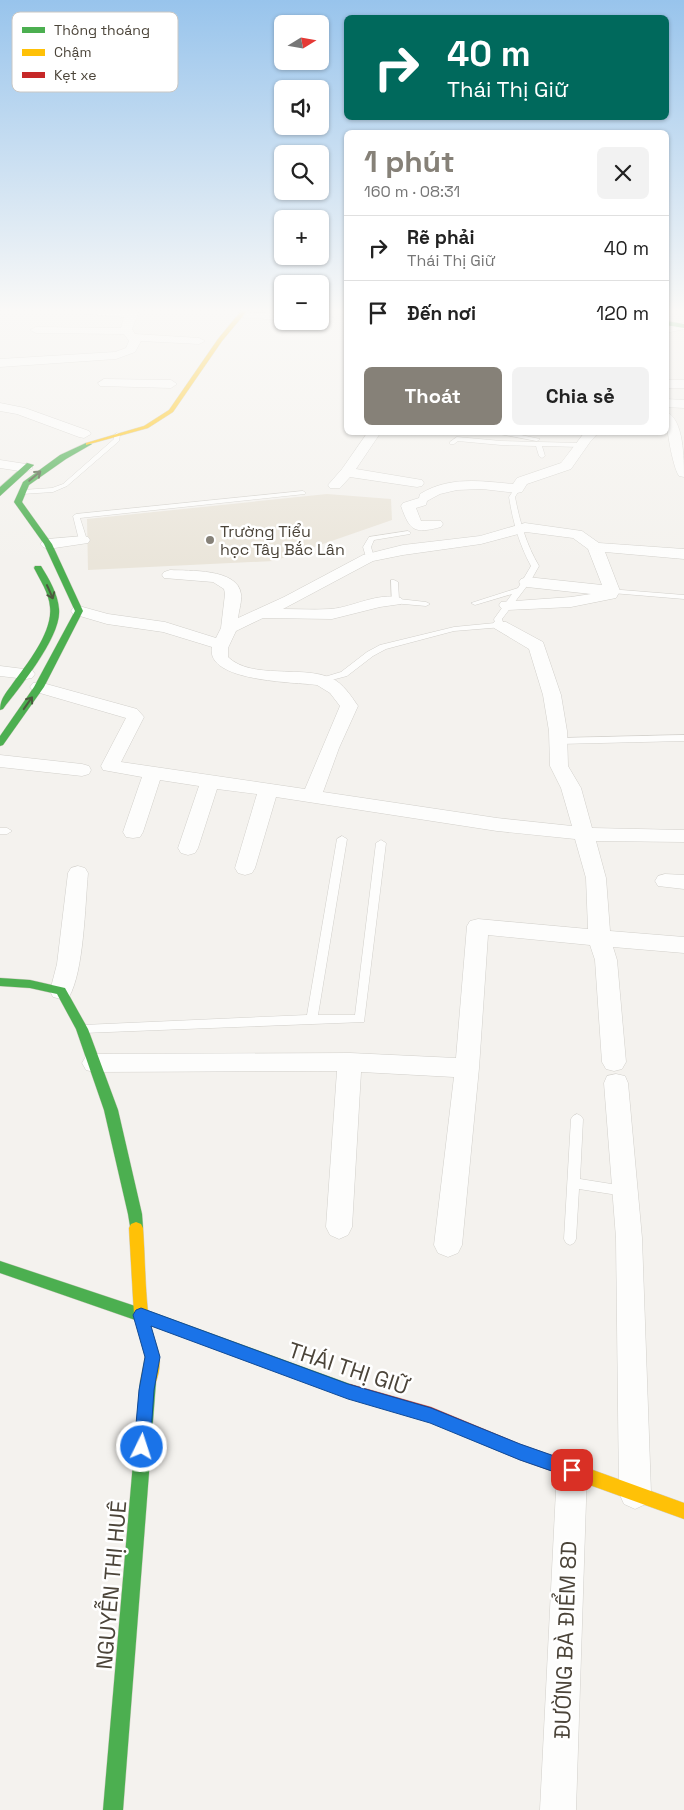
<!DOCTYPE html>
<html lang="vi">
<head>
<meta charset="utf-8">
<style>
  :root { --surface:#fff; --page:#f2f2f2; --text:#222; --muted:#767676; --line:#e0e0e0; --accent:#868178 }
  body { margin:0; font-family:"Space Grotesk",sans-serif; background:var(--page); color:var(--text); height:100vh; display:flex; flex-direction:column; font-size:19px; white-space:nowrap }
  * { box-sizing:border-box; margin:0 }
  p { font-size:16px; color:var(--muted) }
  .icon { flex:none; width:28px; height:28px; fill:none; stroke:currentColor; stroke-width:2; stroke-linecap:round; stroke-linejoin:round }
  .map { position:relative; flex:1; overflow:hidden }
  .side { position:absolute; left:344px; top:130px; width:325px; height:305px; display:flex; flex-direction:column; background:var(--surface); border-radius:8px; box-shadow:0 1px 4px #0004 }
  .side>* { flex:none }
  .guide { position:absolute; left:344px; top:15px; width:325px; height:105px; border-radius:8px; box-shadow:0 1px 4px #0004; background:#00695c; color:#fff; overflow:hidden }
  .needle { width:32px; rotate:79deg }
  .buttons { position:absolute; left:274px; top:15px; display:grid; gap:10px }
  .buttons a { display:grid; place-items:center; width:55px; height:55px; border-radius:8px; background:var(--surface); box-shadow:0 1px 4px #0004; font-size:25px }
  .pin { position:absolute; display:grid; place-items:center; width:42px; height:42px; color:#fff; margin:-21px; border-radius:10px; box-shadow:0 2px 8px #0006 }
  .me { position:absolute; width:55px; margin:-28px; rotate:4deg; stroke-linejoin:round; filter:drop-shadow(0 0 4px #0008) }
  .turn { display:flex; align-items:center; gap:18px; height:105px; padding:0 20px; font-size:22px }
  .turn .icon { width:65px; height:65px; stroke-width:2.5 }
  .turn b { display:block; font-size:35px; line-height:42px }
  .round { display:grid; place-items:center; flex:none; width:52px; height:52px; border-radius:8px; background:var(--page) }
  .summary { display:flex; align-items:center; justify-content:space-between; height:85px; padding:0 20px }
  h1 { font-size:30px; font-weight:700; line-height:38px; color:var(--accent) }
  .action { display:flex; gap:10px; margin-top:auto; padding:10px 20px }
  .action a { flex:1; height:58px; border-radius:8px; background:var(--accent); color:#fff; font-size:20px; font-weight:700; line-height:58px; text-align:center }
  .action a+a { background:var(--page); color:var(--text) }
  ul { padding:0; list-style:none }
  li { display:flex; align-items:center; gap:15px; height:65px; padding:0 20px; border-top:1px solid var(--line) }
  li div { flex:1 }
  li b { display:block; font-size:19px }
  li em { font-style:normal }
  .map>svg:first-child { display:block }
  .education { fill:#eae5da }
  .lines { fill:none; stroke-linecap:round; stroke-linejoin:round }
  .lane-casing { stroke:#d2d0cb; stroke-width:1 }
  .street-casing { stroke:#d2d0cb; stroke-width:1 }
  .fast-casing { stroke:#d3cfc5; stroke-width:1 }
  .slow-casing { stroke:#d3cfc5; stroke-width:1 }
  .jam-casing { stroke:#d3cfc5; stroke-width:1 }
  .lane { fill:#fdfdfc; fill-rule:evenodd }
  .street { fill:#fdfdfc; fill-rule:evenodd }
  .fast { fill:#4caf50; fill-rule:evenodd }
  .slow { fill:#ffc107; fill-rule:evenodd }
  .jam { fill:#c62828; fill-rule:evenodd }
  .oneway { stroke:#4b593e }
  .route { fill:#1a73e8; stroke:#114b97 }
  .poi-dot { fill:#868178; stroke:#fff; stroke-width:2 }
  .labels { text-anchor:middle; stroke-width:5; stroke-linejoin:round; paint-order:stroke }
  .far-poi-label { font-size:16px; fill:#4b4439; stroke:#fff; text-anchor:start }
  .near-street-label { font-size:22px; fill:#4b4439; stroke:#fff }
  .key { fill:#fff; stroke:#c9c7c4; stroke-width:1 }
  .key-label { font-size:14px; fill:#4b4439 }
</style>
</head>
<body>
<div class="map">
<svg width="684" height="1810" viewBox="0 0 684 1810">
  <rect width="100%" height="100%" fill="#f4f2ee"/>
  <path class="education" d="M327,494L391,499L392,520L274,561L88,570L87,519Z"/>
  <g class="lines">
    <defs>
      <path id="lane" d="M489,432H507L540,439L537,441Z
        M117,433L120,435L119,441L67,486L53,492L22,494L19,492L22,490L52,488L63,484L114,439V435Z
        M457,437L501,441L580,443L583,445L580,447L542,446L545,456L542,458L539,456L536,446L501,445L458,441L454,444H450V442Z
        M517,487L520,489L515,497C520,522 526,544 539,566L530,582L502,619L504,625L503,627L454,631L386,649L373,656L347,676L324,682H321V678L341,672L367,652L380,645L454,627L495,623L494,619L512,594L475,605L471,603L518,588L531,566C519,544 513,522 509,497L515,488Z
        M303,491L306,493L305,494L80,518L87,540L83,542L79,540L73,516L76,514Z
        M408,531L411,533L410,534L374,540L371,547L374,557L370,559L366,557L363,547L369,537Z
        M391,580H394L398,582L399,599L426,602L430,604L426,606L392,603Z
        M609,589L684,595V599L612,593L608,591Z
        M684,735V741L559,744L555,741L559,738Z
        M0,828H7L12,831L7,834H0Z
        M342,836L347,839L318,1015H355L376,843L381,840L386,843L364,1022L83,1033L79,1032L77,1029L79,1026L83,1025L307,1015L337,839Z
        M577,1114L581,1116L583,1119L580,1179L624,1186L628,1187L630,1191L628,1195L624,1196L579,1189L576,1239L574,1243L570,1245L566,1243L564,1239L571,1119L573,1116Z"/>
      <path id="street" d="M82,311H139L132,329L135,334L199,338L205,341L199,344L141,341L135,352L116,359L0,367V359L115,352L126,348L129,341L124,334L36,333L30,330L36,327L121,328L124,317L87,314Z
        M241,312L282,314V320L237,317L235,315L237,313Z
        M320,316H329L335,319L329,322L316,321H320Z
        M682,323H684V329L666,333V327Z
        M104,379L171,380L177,384L171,388L100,386L98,383Z
        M666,380H684V388H666Z
        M666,399L684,400V408L666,407Z
        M0,403L25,408L89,431L91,434L84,438L79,437L17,414L0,411Z
        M666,412C684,418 684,460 684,477L679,476C672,465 666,426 666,412Z
        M368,432H381L356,469L422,480L424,483L422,486L417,487L350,477L340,488H330L328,485L342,469Z
        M585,432H599L590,442L571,469L527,484L522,492L517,493L482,489L457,490L440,494L427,501L426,505L416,508L421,521H441L443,524L441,527C414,534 410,531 401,506L403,503L419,498L420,494C449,476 481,481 513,484L517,478L561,463Z
        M0,460L26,464L33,468L26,472L0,468Z
        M525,523L582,531L599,543L684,549V559L605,552L620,591L616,598L571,607L507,610L501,608L499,605L501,602L571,597L591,594L527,587L521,585L519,582L521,579L527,577L602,585L588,549L573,538L526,532L481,544L403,555L373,561L283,609C299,609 315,610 331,609C354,607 377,592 401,598L403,601L401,604L380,607L332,619L263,618L236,631L228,648V657C252,680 302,665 331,678C343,683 351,696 358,706L339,748L323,792L497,818L572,826L561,788L550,766L549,731L543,695L529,649L494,628L492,625L494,622H506L543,642L561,695L567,731L568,766L581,788L592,828L684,830V842L596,841L606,878L610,931L684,937V953L613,947L617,960L626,1062L622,1069L614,1071L606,1069L602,1062L595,960L590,945L488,935L479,1068L462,1245L458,1253L448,1257L438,1253L434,1245L454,1077L361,1072L352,1227L348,1235L339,1239L330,1235L326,1227L337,1071L94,1072L86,1070L82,1063L86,1056L94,1054L350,1053L456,1058L467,926L470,921L478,919L588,929L586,878L575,839L497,831L276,797L255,868L252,873L245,875L238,873L235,868L257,794L217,789L198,848L195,853L188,855L181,853L178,848L199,786L160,780L143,832L140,837L133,838L126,837L123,832L142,777L103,770L101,766L126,718L33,691L30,687L33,683L39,682L137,709L144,717L121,762L305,789L340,706L330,693L317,685C295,682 205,682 212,647L163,632L107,624L73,614L71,611L73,608L79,606L108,614L165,622L216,638L221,628L225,594L224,589L213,582L164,578L162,575L164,572L170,570C188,571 238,568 241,594C242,601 239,610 238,618L284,597L363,555L403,545L480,536Z
        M83,536L88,537L90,540L88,543L48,549L43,547L40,544L43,541L48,539Z
        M0,666L32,670L35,674L32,678L26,679L0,676Z
        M0,755L82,764L89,766L91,770L89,774L82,776L0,767Z
        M78,866L85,868L88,873C85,905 84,971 69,997L61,999L53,997L50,991L57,964L68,873L71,868Z
        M665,874L684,875V889L658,886L655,881L658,876Z
        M616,1074L625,1076L628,1083L642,1238L651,1493L646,1504L635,1509L624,1504L619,1493L616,1238L604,1083L607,1076Z
        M572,1455L583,1459L587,1470L576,1810H540L557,1470L561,1459Z"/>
      <path id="fast" d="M666,321L684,324V328L666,325Z
        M86,443L92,444L66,459L29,485L22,502L52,544L83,611L44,687L3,745L0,746V736L34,687L75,611L44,544L14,502L23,482L60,455Z
        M27,463L34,465L0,496V487Z
        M35,566H41C49,579 58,594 59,609C62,636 20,687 3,709L0,710C0,698 7,692 13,683C27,664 53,632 50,607C49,593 40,580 34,568Z
        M0,978L30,980L65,988L88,1029L118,1110L142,1214L143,1228L141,1232L136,1234L131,1232L128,1214L104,1110L76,1029L57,994L30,988L0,986Z
        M0,1261L141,1308L350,1384L356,1386L358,1391L356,1396L350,1398L141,1322L0,1273Z
        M148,1375L154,1377L156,1382L123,1810H103L140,1382L142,1377Z"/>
      <path id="slow" d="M241,311H247L222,341L173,412L148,428L86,445V443L144,426L169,410L218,339Z
        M136,1222L141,1224L143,1228C145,1256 145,1285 148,1313C152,1343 168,1354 154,1387L148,1389L142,1387L140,1382L145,1357L134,1315L129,1228L131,1224Z
        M568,1461L684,1503V1519L562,1475L560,1469L562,1463Z"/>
      <path id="jam" d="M350,1384L431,1407L520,1444L574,1463L576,1469L574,1475L568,1477L520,1460L430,1422L350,1398L344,1396L342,1391L344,1386Z"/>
    </defs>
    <use href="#lane" class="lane-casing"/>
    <use href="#street" class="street-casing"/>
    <use href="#fast" class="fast-casing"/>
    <use href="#slow" class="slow-casing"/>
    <use href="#jam" class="jam-casing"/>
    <use href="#lane" class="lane"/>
    <use href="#street" class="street"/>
    <use href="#fast" class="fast"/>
    <use href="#slow" class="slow"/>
    <use href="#jam" class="jam"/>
  </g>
  <defs><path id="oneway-shaft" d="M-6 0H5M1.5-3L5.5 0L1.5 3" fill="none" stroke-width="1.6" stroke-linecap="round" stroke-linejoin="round" transform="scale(1.25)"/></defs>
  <g class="oneway">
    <use href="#oneway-shaft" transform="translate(35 476) rotate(-40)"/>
    <use href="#oneway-shaft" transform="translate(50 592) rotate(66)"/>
    <use href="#oneway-shaft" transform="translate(28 703) rotate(-55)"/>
  </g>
  <linearGradient id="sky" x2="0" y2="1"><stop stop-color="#98c4ec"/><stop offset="0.55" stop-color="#faf9f7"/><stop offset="1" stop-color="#faf9f7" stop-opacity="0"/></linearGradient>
  <rect width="684" height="565" fill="url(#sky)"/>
  <path class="route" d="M141,1308L348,1384L431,1408L520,1444L577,1464L580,1470L577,1476L572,1478L520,1460L430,1423L348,1399L151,1326L160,1357L154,1390L150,1447L148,1453L142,1455L136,1453L134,1447L139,1390L145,1357L133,1315L136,1310Z"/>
  <circle class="poi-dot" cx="210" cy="540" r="5"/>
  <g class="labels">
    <g class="far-poi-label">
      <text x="220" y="537">Trường Tiểu<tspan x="220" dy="18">học Tây Bắc Lân</tspan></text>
    </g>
    <g class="near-street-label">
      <text transform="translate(349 1368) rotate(18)" y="8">THÁI THỊ GIỮ</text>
      <text transform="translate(111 1585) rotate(-85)" y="8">NGUYỄN THỊ HUÊ</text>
      <text transform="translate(565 1640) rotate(-88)" y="8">ĐƯỜNG BÀ ĐIỂM 8D</text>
    </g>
  </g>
  <rect x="12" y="12" width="166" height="80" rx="8" class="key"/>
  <rect x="22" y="27" width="23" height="6" fill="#4caf50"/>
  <rect x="22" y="49" width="23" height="7" fill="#ffc107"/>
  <rect x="22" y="72" width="23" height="6" fill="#c62828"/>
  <g class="key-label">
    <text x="54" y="35">Thông thoáng</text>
    <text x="54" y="57">Chậm</text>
    <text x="54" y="80">Kẹt xe</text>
  </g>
</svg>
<div class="buttons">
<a><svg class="needle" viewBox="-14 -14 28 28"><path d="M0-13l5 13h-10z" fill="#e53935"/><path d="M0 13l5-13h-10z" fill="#767676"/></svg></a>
<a><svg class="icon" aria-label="sound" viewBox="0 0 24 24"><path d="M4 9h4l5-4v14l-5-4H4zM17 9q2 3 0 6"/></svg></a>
<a><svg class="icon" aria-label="search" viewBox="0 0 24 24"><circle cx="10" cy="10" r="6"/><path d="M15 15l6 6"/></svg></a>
<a>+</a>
<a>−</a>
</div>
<div class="pin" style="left:572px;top:1470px;background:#d93025"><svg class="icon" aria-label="arrive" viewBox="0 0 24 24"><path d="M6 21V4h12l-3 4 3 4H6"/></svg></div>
<svg class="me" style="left:142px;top:1447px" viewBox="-20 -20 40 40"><circle r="17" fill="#1a73e8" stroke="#fff" stroke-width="3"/><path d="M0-11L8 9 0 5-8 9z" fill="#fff"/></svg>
<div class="guide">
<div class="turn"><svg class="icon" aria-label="right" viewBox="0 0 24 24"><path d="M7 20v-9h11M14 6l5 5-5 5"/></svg><div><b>40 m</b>Thái Thị Giữ</div></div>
</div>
<section class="side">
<div class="summary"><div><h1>1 phút</h1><p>160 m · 08:31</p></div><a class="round"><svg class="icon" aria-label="close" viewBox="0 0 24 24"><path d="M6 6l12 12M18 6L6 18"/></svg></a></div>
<ul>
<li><svg class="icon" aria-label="right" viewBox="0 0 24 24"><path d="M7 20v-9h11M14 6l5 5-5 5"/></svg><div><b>Rẽ phải</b><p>Thái Thị Giữ</p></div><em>40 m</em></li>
<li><svg class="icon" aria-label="arrive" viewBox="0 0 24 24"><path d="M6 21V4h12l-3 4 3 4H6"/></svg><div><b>Đến nơi</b></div><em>120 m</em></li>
</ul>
<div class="action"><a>Thoát</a><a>Chia sẻ</a></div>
</section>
</div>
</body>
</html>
